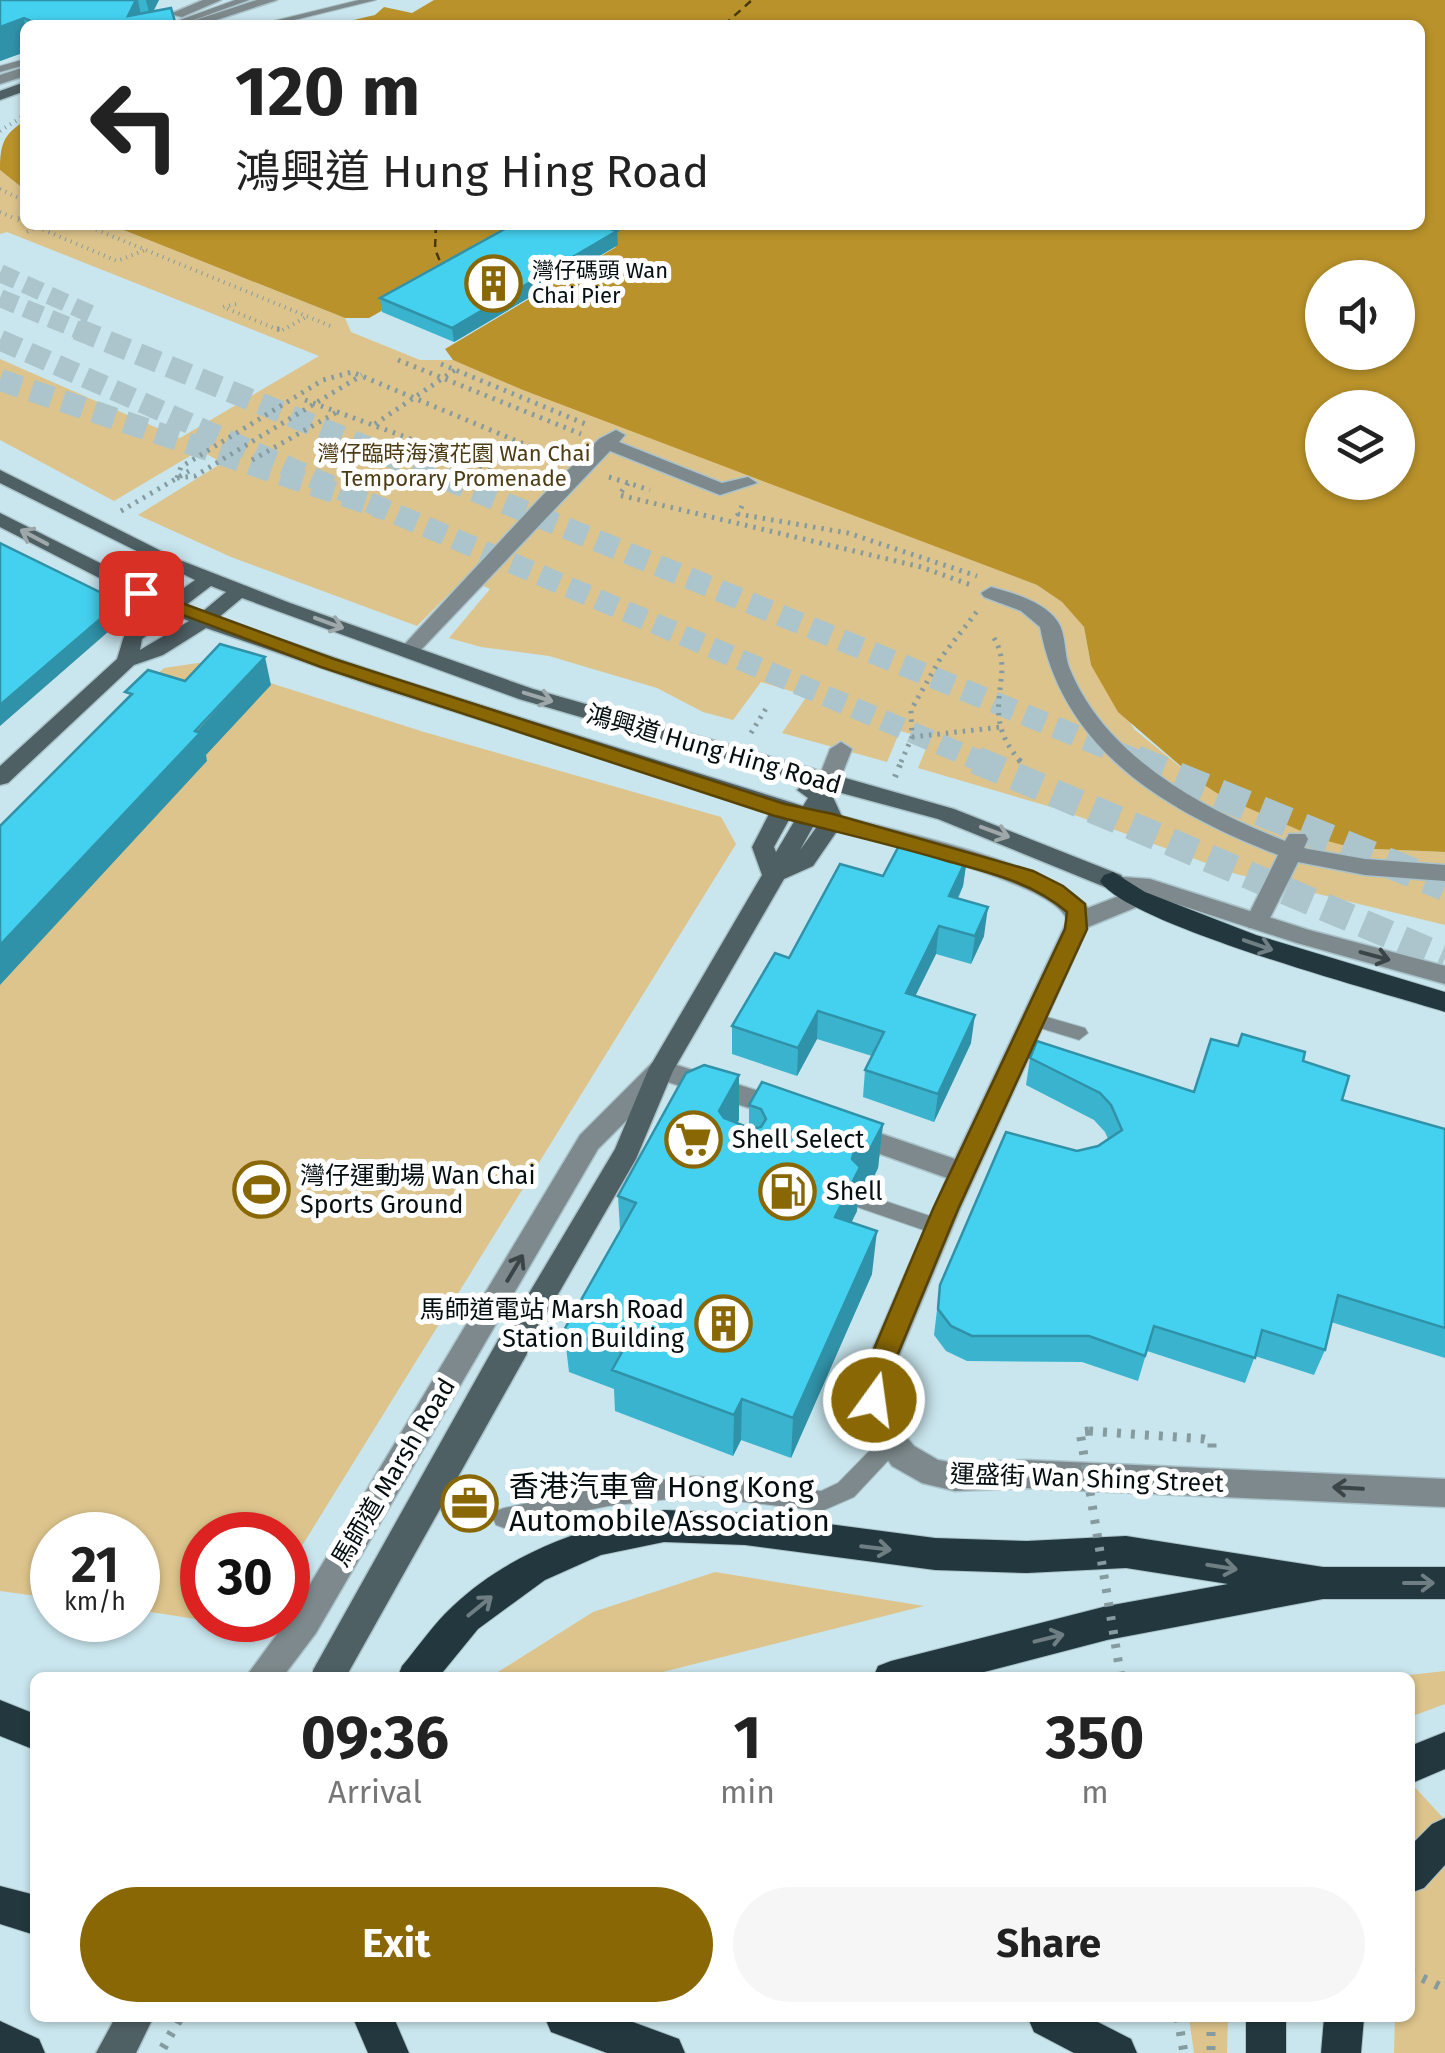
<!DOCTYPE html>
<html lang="en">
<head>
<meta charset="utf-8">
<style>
  :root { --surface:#fff; --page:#f6f6f6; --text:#222; --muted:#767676; --accent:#886704 }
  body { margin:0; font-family:"Fira Sans","Noto Sans TC",sans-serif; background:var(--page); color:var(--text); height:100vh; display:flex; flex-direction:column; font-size:38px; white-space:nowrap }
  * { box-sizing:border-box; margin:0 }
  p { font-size:32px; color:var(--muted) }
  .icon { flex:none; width:55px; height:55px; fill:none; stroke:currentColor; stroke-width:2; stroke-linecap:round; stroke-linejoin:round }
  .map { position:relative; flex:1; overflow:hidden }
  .side { position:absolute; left:30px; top:1672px; width:1385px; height:350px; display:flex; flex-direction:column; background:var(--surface); border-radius:15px; box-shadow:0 2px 8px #0004 }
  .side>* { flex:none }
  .top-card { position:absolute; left:20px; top:20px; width:1405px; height:210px; border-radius:15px; box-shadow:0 2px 8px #0004; background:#fff; color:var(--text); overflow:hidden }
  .buttons { position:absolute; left:1305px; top:260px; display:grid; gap:20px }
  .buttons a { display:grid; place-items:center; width:110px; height:110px; border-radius:50%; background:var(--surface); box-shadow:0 2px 8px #0004; font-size:50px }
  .speed { position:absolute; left:30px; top:1512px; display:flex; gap:20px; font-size:50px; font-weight:700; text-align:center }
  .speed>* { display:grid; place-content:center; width:130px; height:130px; border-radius:50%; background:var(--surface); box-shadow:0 2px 8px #0004; line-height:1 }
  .speed small { font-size:25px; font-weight:400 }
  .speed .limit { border:15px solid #d22; background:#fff; color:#111 }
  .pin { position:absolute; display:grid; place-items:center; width:85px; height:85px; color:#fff; margin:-42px; border-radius:20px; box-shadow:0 5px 15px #0006 }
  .me { position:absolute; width:110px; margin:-55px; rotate:14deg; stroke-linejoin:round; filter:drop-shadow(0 0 8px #0008) }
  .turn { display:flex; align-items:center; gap:35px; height:210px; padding:0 50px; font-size:45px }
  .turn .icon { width:130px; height:130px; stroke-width:2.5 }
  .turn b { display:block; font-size:70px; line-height:85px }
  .eta { display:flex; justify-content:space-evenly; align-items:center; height:170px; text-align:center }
  .eta b { font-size:60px; font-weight:700; line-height:70px }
  .action { display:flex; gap:20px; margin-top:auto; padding:20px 50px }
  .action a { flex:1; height:115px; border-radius:60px; background:var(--accent); color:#fff; font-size:40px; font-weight:700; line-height:115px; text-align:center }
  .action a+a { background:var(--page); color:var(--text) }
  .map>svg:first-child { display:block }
  .green { fill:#ddc48c }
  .water { fill:#b9922b; fill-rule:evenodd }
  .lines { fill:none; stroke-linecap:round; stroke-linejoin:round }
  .ferry { stroke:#48380e; stroke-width:2.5; stroke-dasharray:8 6; stroke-linecap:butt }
  .trunk-tunnel-far1 { stroke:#acc5cc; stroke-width:21; stroke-dasharray:21 10; stroke-linecap:butt }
  .trunk-tunnel { stroke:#acc5cc; stroke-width:28; stroke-dasharray:28 14; stroke-linecap:butt }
  .motorway-tunnel-far2 { stroke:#acc5cc; stroke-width:18; stroke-dasharray:18 9; stroke-linecap:butt }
  .motorway-tunnel-far1 { stroke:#acc5cc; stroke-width:22; stroke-dasharray:22 11; stroke-linecap:butt }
  .motorway-tunnel { stroke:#acc5cc; stroke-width:30; stroke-dasharray:30 15; stroke-linecap:butt }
  .service-casing { stroke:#aac3ca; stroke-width:2 }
  .pedestrian-casing { stroke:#aac3ca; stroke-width:3 }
  .minor-casing { stroke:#aac3ca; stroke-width:3 }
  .tertiary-casing { stroke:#aac3ca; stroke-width:3 }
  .secondary-casing { stroke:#aac3ca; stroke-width:3 }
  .trunk-casing { stroke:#aac3ca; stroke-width:2 }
  .path-far3 { stroke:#859ba0; stroke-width:4; stroke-dasharray:1 5; stroke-linecap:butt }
  .path-far2 { stroke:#859ba0; stroke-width:5; stroke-dasharray:2.5 6; stroke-linecap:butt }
  .path-far1 { stroke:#859ba0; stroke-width:6; stroke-dasharray:2.5 8; stroke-linecap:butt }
  .path { stroke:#859ba0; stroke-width:9; stroke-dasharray:4 10; stroke-linecap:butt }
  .service { fill:#7d898c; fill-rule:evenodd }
  .pedestrian { fill:#7d898c; fill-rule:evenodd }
  .minor { fill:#7d898c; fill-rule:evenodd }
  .tertiary { fill:#7d898c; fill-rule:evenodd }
  .secondary { fill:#4f6064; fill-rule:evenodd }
  .trunk { fill:#22383e; fill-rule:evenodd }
  .secondary-bridge-casing { stroke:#aac3ca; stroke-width:35; stroke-linecap:butt }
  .path-bridge { stroke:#859ba0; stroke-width:9; stroke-dasharray:4 10; stroke-linecap:butt }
  .secondary-bridge { stroke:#4f6064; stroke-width:32 }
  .wall { fill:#3ab4ce }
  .shaded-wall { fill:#3092a8 }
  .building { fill:#44d1f0; stroke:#3092a8; stroke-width:2.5 }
  .oneway { stroke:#9ea8aa }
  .oneway2 { stroke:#6f7e82 }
  .oneway3 { stroke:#3b4548 }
  .route { fill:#886704; stroke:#584303; stroke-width:2.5 }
  .labels { text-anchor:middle; stroke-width:10; stroke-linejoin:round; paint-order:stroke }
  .far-poi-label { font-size:22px; fill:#050e10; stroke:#fff; text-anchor:start }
  .far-park-label { font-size:22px; fill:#4d3c13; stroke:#fff }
  .street-label { font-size:25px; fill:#050e10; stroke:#fff }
  .poi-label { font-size:25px; fill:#050e10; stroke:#fff; text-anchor:start }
  .near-poi-label { font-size:30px; fill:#050e10; stroke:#fff; text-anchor:start }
</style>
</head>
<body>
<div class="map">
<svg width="1445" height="2053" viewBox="0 0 1445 2053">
  <rect width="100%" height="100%" fill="#c9e5ed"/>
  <path class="green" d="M0,170L25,190V225H111L345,318L351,332L420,360H453L1037,585L1062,602L1084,627L1091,665L1135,730L1198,781L1353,848L1445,852V925L1236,874L1058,809L918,768L930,739L900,731L887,762L782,733L807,696L761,682L733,720L703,712L657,688L549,656L481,647L449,638L490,589L465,578L417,626L231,557L138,515L222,463L200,450L114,501L0,440V359L180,438L319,356L7,232L0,234Z
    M205,662L424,732L721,817L736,844L300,1549L288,1561V1535H202V1620L138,1610V1535H52V1598L0,1591V831L84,741L164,668Z
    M715,1572L924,1606L643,1677H490L593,1612Z
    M1445,1671V1704L1410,1717V1678L1391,1677Z
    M1410,1782L1445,1820V2053H1394L1395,2018H1410Z
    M1189,2018H1228L1227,2053H1194Z"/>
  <path class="water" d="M434,0H1445V852L1353,848L1317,838L1223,797L1198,781L1118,712L1091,665L1084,627L1062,602L1037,585L523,390L453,360L445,349L616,247L566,225H1420V25H332L375,15L384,7L412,13ZM1322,278H1398V352H1322ZM1322,408H1398V482H1322Z
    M25,121V190L0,170C0,145 3,134 25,121Z
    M111,225H534L369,318H345Z"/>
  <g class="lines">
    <path class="ferry" d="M724,25L752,0
      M436,225L435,249L441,264"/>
    <path class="trunk-tunnel-far1" d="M0,340L384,509L982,762"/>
    <path class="trunk-tunnel" d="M976,760L1445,958"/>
    <path class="motorway-tunnel-far2" d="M0,273L93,315
      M0,298L83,332"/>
    <path class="motorway-tunnel-far1" d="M77,329L1141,762
      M0,380L384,509"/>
    <path class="motorway-tunnel" d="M1135,760L1445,886"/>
    <defs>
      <path id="service" d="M235,0H249L180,25H166Z
        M359,0H376L274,25H257Z
        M25,59V65L0,72V66Z
        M1033,1013L1085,1028L1088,1033L1079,1040L1027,1024L1024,1019Z
        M861,1193L945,1221L948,1227L945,1233L938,1235L854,1206L852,1201L854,1196Z
        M891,1434L898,1436L901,1443L898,1450L854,1497L822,1511L695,1496L608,1506L504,1528L496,1525L493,1518L496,1511L504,1508L608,1486L695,1476L821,1491L838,1483L884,1436Z"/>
      <path id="pedestrian" d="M616,430L625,435L619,442L722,483L748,477L757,483L720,495L610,451L416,655H402L399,651L402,647L542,496L599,439Z
        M991,587C1013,593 1045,602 1058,622C1066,634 1064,653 1069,667C1078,690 1093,713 1110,732C1157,783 1221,816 1285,841L1289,834H1305L1308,839L1304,848L1308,849L1365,859L1445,865V881L1365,875L1298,862L1265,928H1249L1245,922L1278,855C1168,812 1063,752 1040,627L1021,611L984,597L981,593Z
        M841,742L852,749L839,782L828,789L820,787L817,782L830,749Z"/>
      <path id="minor" d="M203,0H221L182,17L170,14Z
        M257,0H277L201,25H180Z
        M813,809C874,826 1054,862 1088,908L1129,892L1110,888L1106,882L1110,876L1150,879L1309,930L1445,966V984L1297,943L1146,894L1144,904L1088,927L960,1209L889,1380L893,1421L914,1446L938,1460L955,1463L1026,1460L1445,1479V1507L1026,1488L955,1491L922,1483L892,1466L864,1426L859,1380L947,1178L841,1140L837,1133L841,1126L850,1123L955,1159L1067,921C1060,881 848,834 805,822L802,817Z
        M661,1060L793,1102L797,1109L793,1116L784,1119L652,1077L648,1070L652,1063Z"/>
      <path id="tertiary" d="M25,67V76L0,84V75Z
        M661,1060L670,1063L674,1070L670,1077L598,1149L316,1633L282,1678H245L294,1611L580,1135L652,1063Z"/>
      <path id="secondary" d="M25,82V91L0,100V91Z
        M0,470L177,559L290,603L533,689L954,809L1121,875L1125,881L1113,889L1105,887L938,819L834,791L832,795L844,821L813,866L784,879L673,1071L636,1159L523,1355L513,1358L503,1355L499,1346L503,1337L615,1149L648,1070L762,875L752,847L770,812L374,686L206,628L163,655L134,665L8,783L0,785V766L117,659L125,633L158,608L0,527V513L170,598L195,580L0,483ZM211,586L226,592L202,612L186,605ZM242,598L519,699L806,783L797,790L808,798L803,806L388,676L218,618ZM174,615L189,621L140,650L142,639ZM819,816L821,821L800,850ZM790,818L795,820L776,852L774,847Z
        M115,2018H153L136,2053H96Z"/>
      <path id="trunk" d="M1113,872L1145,892L1256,935L1445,992V1012C1384,993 1128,925 1100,881L1104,875Z
        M664,1510L745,1513L935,1538L1027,1541L1126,1536L1323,1567H1445V1599H1323L1107,1640L961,1678H873L878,1666L891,1661L1107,1606L1228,1584L1126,1568L1027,1573L935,1570L745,1545L664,1542L601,1555L545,1580L478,1629L438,1678H397L402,1666C419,1646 434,1623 453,1606C511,1551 588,1526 664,1510Z
        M0,1700L35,1714V1750L0,1736Z
        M1445,1732V1769L1410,1784V1746Z
        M1445,1818V1865L1424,1888L1410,1893V1846L1432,1824Z
        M0,1886L35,1895V1935L0,1924Z
        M353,2018H394L409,2053H368Z
        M545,2018H622L679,2039L685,2053H607L551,2032Z
        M1028,2018H1090L1131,2039L1137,2053H1074L1034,2032Z
        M1246,2018H1286V2053H1246Z
        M1324,2018H1364L1361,2053H1321Z
        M0,2021L39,2039L45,2053H0Z"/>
    </defs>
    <use href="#service" class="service-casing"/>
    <use href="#pedestrian" class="pedestrian-casing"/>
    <use href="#minor" class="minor-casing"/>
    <use href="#tertiary" class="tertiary-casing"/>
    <use href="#secondary" class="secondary-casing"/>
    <use href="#trunk" class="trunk-casing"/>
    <path class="path-far3" d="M0,131L25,115
      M0,189L25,201
      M0,212L16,219
      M25,215L16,219L25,223
      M42,225L37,227L117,261L145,250
      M85,225L333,327
      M27,232L37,227
      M236,304L223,307L281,331L308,316"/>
    <path class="path-far2" d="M277,329H284
      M398,360L581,434
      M441,364L588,425
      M305,400L465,459L527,487
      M375,424L455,370
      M252,460L337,412
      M609,477L650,490
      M177,478L181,467L323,380L352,372L555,457
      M177,478L195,476L362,375
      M628,483L619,495L921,567L971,585
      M742,506L738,514L848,533L977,576
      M121,511L189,471
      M994,638C1018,678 975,711 1021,762
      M751,733L767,707
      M912,737L1002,727
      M901,762L912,737L911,710L940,659L978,610"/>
    <path class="path-far1" d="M1019,760L1023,764
      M895,777L902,760"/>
    <path class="path" d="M1089,1431L1204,1439L1212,1441V1451
      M1410,1972L1445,1989
      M1178,2018L1184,2053
      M1211,2018V2053
      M163,2048L180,2018"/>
    <use href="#service" class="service"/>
    <use href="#pedestrian" class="pedestrian"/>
    <use href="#minor" class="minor"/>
    <use href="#tertiary" class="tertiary"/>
    <use href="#secondary" class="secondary"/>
    <use href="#trunk" class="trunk"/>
    <defs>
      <path id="secondary-bridge" d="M327,1678L513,1346"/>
    </defs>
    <use href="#secondary-bridge" class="secondary-bridge-casing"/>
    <path class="path-bridge" d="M1089,1431L1080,1432L1121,1678"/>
    <use href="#secondary-bridge" class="secondary-bridge"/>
  </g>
  <path class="wall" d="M0,0H159L153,12L171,8L176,25H25V52L0,61Z
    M617,231L618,245L454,342L382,312L380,298Z
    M967,858L963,886L958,899L984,936L971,964L936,954L915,996L971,1043L934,1122L863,1097L865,1070L872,1056L817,1039L797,1076L732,1054V1026L789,958L883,876Z
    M1238,1046L1303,1061L1342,1100L1445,1129V1358L1331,1322L1325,1350L1314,1375L1255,1356L1245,1383L1147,1351L1138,1381L1082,1362L967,1361L946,1351L934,1335L940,1285L1077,1151L1098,1146L1108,1139L1105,1132L1094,1120L1026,1085L1030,1058L1194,1092Z
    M749,1105L883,1124L878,1168L867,1191L858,1193L857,1211L851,1223L872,1274L791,1458L741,1440L733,1456L615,1411L614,1389L569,1372L564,1330L620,1230L618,1196L739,1120L737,1123L749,1128Z"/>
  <path class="shaded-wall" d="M136,0H138L143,25L118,24Z
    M146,0H159L150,17Z
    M24,18L25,25V52L0,61V27Z
    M617,231L618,245L454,342L452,328Z
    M120,602L124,618L0,726V705Z
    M265,657L271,685L206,755L207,761L0,985V945Z
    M967,858L963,886L945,924L949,896Z
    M988,907L984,936L971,964L975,936Z
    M939,926L936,954L903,1021L906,993Z
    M818,1011L817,1039L797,1076L798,1048Z
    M975,1015L971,1043L934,1122L938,1094Z
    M739,1075V1120L720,1155L719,1111Z
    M883,1124L878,1168L867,1191L858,1193L857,1211L832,1261L835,1217L854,1151Z
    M877,1231L872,1274L791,1458L793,1418Z
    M742,1399L741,1440L733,1456L734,1415Z"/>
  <path class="building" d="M0,0H136L128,16L171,8L175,22L167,25H40L24,18L0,27Z
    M512,225H597L617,231L452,328L380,298Z
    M0,543L120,602L0,705Z
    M220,644L265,657L195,731L200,733L0,945V826L132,694L125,692L148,670L185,681Z
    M902,840L967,858L949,896L988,907L975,936L939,926L906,993L975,1015L938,1094L865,1070L884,1032L818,1011L798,1048L732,1026L775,953L789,958L840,864L883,876Z
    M1242,1034L1305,1052L1303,1061L1349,1076L1342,1100L1445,1129V1328L1338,1295L1325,1350L1262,1330L1255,1358L1154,1326L1145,1356L1089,1336H972L951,1326L938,1309L940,1285L1006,1132L1077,1151L1098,1146L1122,1130L1111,1105L1100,1093L1030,1058L1037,1041L1194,1092L1211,1039L1238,1046Z
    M704,1065L739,1075L719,1111L724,1118L752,1129L761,1127L766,1119L761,1109L749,1105L762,1082L883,1124L871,1147L854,1151L852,1159L860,1167L835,1217L877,1231L793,1418L742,1399L734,1415L612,1370L622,1352L564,1330L636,1203L618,1196L686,1073Z"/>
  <defs><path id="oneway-shaft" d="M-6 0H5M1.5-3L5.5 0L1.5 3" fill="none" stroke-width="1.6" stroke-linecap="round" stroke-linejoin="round" transform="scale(2.5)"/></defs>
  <g class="oneway">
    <use href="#oneway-shaft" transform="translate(34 537) rotate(-152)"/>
    <use href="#oneway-shaft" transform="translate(329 623) rotate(20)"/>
    <use href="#oneway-shaft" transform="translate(538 697) rotate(17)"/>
    <use href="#oneway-shaft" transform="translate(995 832) rotate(20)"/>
  </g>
  <g class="oneway2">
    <use href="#oneway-shaft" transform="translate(1258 945) rotate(19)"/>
    <use href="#oneway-shaft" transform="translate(876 1548) rotate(7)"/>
    <use href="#oneway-shaft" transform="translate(1222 1567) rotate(9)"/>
    <use href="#oneway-shaft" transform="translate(1419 1583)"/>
    <use href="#oneway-shaft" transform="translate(480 1606) rotate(-39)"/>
    <use href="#oneway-shaft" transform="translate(1049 1638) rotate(-14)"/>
  </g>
  <g class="oneway3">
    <use href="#oneway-shaft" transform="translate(1375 956) rotate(15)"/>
    <use href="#oneway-shaft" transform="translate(515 1268) rotate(-59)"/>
    <use href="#oneway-shaft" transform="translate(1348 1488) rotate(-177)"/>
  </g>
  <path class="route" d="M141,588L334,659L785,804L833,814L1033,871L1063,886L1085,904L1087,929L958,1209L887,1380L883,1408L874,1411L864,1408L861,1380L933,1209L1065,929L1067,912C1032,882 990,873 947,861C890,844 832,831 775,816L321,667L135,597L132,593Z"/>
  <defs>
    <symbol id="building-ring" viewBox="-11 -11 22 22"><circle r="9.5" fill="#fff" stroke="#886704" stroke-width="1.5"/><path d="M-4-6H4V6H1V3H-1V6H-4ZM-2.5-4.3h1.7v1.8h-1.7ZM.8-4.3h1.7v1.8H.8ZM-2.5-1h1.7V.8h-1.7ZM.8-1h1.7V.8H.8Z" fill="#886704"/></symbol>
    <symbol id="supermarket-ring" viewBox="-11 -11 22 22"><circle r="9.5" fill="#fff" stroke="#886704" stroke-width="1.5"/><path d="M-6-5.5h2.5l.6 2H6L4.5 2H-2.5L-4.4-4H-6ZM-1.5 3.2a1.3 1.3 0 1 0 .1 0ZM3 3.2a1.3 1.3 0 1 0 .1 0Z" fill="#886704"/></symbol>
    <symbol id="stadium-ring" viewBox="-11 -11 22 22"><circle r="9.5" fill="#fff" stroke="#886704" stroke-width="1.5"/><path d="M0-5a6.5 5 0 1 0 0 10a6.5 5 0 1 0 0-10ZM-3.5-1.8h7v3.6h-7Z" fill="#886704"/></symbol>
    <symbol id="fuel-ring" viewBox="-11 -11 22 22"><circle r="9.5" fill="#fff" stroke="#886704" stroke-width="1.5"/><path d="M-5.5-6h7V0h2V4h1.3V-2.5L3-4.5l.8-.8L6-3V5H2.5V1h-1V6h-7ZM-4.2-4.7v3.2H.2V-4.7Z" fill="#886704"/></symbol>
    <symbol id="office-ring" viewBox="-11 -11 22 22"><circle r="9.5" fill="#fff" stroke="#886704" stroke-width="1.5"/><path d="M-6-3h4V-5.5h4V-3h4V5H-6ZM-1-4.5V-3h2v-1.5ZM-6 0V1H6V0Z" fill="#886704"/></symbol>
  </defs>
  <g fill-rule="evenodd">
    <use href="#building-ring" x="462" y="252" width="63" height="63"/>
    <use href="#supermarket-ring" x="662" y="1108" width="63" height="63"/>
    <use href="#stadium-ring" x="230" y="1158" width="63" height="63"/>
    <use href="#fuel-ring" x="756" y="1160" width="63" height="63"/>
    <use href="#building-ring" x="692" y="1292" width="63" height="63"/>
    <use href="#office-ring" x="438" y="1472" width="63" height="63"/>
  </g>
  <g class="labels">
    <g class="far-poi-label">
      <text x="532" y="278">灣仔碼頭 Wan<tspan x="532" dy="25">Chai Pier</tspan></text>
    </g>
    <g class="far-park-label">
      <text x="454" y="461">灣仔臨時海濱花園 Wan Chai<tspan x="454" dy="25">Temporary Promenade</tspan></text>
    </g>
    <g class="street-label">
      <text transform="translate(714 749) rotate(16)" y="9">鴻興道 Hung Hing Road</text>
      <text transform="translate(393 1472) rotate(-59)" y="9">馬師道 Marsh Road</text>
      <text transform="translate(1087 1478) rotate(2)" y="9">運盛街 Wan Shing Street</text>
    </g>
    <g class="poi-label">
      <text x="732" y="1148">Shell Select</text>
      <text x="300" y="1184">灣仔運動場 Wan Chai<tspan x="300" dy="29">Sports Ground</tspan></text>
      <text x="826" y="1200">Shell</text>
      <text x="684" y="1318" text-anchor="end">馬師道電站 Marsh Road<tspan x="684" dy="29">Station Building</tspan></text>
    </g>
    <g class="near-poi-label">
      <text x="509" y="1497">香港汽車會 Hong Kong<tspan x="509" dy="34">Automobile Association</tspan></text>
    </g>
  </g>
</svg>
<div class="buttons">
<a><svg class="icon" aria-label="sound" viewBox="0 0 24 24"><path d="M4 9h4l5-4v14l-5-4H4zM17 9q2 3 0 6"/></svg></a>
<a><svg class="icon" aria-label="layers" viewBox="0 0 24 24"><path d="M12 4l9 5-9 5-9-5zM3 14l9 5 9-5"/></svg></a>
</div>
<div class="speed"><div>21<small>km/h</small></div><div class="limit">30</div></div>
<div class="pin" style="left:141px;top:593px;background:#d93025"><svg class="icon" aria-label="arrive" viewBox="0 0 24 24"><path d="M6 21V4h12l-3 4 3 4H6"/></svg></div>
<svg class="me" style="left:874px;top:1400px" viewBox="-20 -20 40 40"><circle r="17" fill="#886704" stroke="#fff" stroke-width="3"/><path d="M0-11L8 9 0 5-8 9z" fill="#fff"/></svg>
<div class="top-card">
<div class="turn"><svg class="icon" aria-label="left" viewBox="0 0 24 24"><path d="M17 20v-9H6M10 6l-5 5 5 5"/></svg><div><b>120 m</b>鴻興道 Hung Hing Road</div></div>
</div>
<section class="side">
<div class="eta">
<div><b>09:36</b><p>Arrival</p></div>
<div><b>1</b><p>min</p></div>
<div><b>350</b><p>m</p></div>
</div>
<div class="action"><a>Exit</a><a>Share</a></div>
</section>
</div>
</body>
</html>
